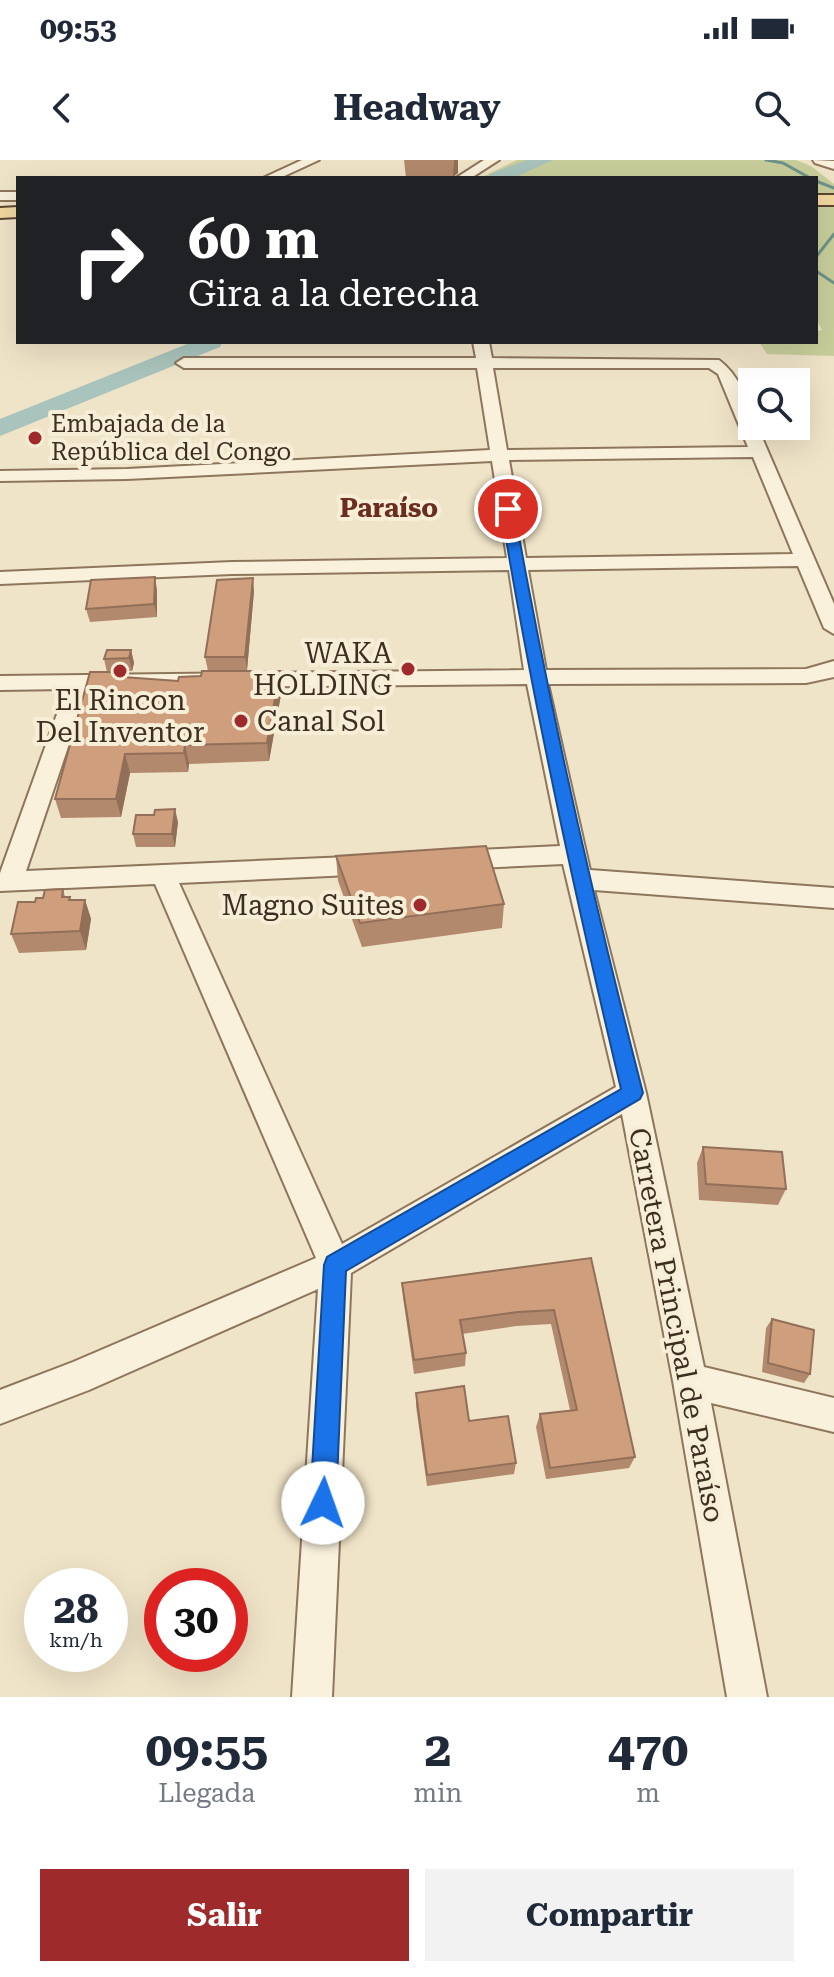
<!DOCTYPE html>
<html lang="es">
<head>
<meta charset="utf-8">
<style>
  :root { --surface:#fff; --page:#f2f2f3; --text:#1f2937; --muted:#747a83; --accent:#9e2a2b }
  body { margin:0; font-family:"Roboto Serif",serif; background:var(--page); color:var(--text); height:100vh; display:flex; flex-direction:column; font-size:30px; white-space:nowrap }
  * { box-sizing:border-box; margin:0 }
  p { font-size:26px; color:var(--muted) }
  .icon { flex:none; width:44px; height:44px; fill:none; stroke:currentColor; stroke-width:2; stroke-linecap:round; stroke-linejoin:round }
  .map { position:relative; height:1537px; overflow:hidden }
  .drawer { display:flex; flex-direction:column; background:var(--surface); flex:1 }
  .drawer>* { flex:none }
  .top-card { position:absolute; left:16px; top:16px; width:802px; height:168px; border-radius:0px; box-shadow:0 8px 32px #0002; background:#202124; color:#fff; overflow:hidden }
  .controls { position:absolute; left:738px; top:208px; display:grid; gap:16px }
  .controls a { display:grid; place-items:center; width:72px; height:72px; border-radius:0px; background:var(--surface); box-shadow:0 8px 32px #0002; font-size:40px }
  .speed { position:absolute; left:24px; top:1408px; display:flex; gap:16px; font-size:40px; font-weight:700; text-align:center }
  .speed>* { display:grid; place-content:center; width:104px; height:104px; border-radius:50%; background:var(--surface); box-shadow:0 8px 32px #0002; line-height:1 }
  .speed small { font-size:20px; font-weight:400 }
  .speed .limit { border:12px solid #d22; background:#fff; color:#111 }
  .pin { position:absolute; display:grid; place-items:center; width:68px; height:68px; color:#fff; margin:-34px; border:4px solid #fff; border-radius:50%; box-shadow:0 2px 8px #0007 }
  .me { position:absolute; width:88px; margin:-44px; rotate:3deg; stroke-linejoin:round; filter:drop-shadow(0 0 6px #0008) }
  .turn { display:flex; align-items:center; gap:28px; height:168px; padding:0 40px; font-size:36px }
  .turn .icon { width:104px; height:104px; stroke-width:2.5 }
  .turn b { display:block; font-size:56px; line-height:68px }
  .eta { display:flex; justify-content:space-evenly; align-items:center; height:136px; text-align:center }
  .eta b { font-size:48px; font-weight:700; line-height:56px }
  .cta { display:flex; gap:16px; margin-top:auto; padding:16px 40px }
  .cta a { flex:1; height:92px; border-radius:0px; background:var(--accent); color:#fff; font-size:32px; font-weight:700; line-height:92px; text-align:center }
  .cta a+a { background:var(--page); color:var(--text) }
  .status { display:flex; justify-content:space-between; align-items:center; height:56px; padding:0 40px; background:var(--surface); direction:ltr }
  .status svg { height:22px; fill:currentColor }
  header { display:flex; justify-content:space-between; align-items:center; height:104px; padding:0 40px; background:var(--surface); font-size:36px; font-weight:700 }
  .map>svg:first-child { display:block }
  .green { fill:#c9cf9b }
  .lines { fill:none; stroke-linecap:round; stroke-linejoin:round }
  .stream { stroke:#6f938a; stroke-width:3 }
  .river { fill:#a9c4bc; fill-rule:evenodd }
  .minor-casing { stroke:#8d765c; stroke-width:4 }
  .major-casing { stroke:#5b4430; stroke-width:4 }
  .minor { fill:#faf1dc; fill-rule:evenodd }
  .major { fill:#f3d9a0; fill-rule:evenodd }
  .wall { fill:#b2896c }
  .shaded-wall { fill:#916f58 }
  .building { fill:#cf9f7d; stroke:#916f58; stroke-width:2 }
  .route { fill:#1a73e8; stroke:#114b97; stroke-width:2 }
  .poi-dot { fill:#9e2a2b; stroke:#f7eed8; stroke-width:3 }
  .labels { text-anchor:middle; stroke-width:8; stroke-linejoin:round; paint-order:stroke }
  .far-poi-label { font-size:24px; fill:#3d2e20; stroke:#f7eed8; text-anchor:start }
  .far-quarter-label { font-size:26px; font-weight:bold; fill:#6b2e1e; stroke:#f7eed8 }
  .poi-label { font-size:28px; fill:#3d2e20; stroke:#f7eed8; text-anchor:end }
  .street-label { font-size:28px; fill:#3d2e20; stroke:#f7eed8 }
</style>
</head>
<body>
<div class="status"><b>09:53</b><svg viewBox="0 0 49 12"><path d="M0 12V9h3v3zM5 12V6h3v6zM10 12V3h3v9zM15 12V0h3v12zM26 1h20v11H26zM47 4h2v5h-2z"/></svg></div>
<header><svg class="icon" aria-label="back" viewBox="0 0 24 24"><path d="M15 5l-7 7 7 7"/></svg>Headway<svg class="icon" aria-label="search" viewBox="0 0 24 24"><circle cx="10" cy="10" r="6"/><path d="M15 15l6 6"/></svg></header>
<div class="map">
<svg width="834" height="1537" viewBox="0 0 834 1537">
  <rect width="100%" height="100%" fill="#f0e4c8"/>
  <path class="green" d="M517,0H796L811,6L834,24V196L767,194L759,182H816V171L822,170L816,158V18H480Z"/>
  <g class="lines">
    <path class="stream" d="M766,0L783,3L810,18
      M816,21L834,28
      M816,97L834,74
      M816,111L834,123"/>
    <path class="river" d="M527,0H553L514,18H488L490,14Z
      M192,182H223L220,187L0,276V259Z"/>
    <defs>
      <path id="minor" d="M302,0H319L280,18H263Z
        M484,0H499L471,18H456Z
        M813,0L834,1V9L815,3Z
        M0,32H18V40H0Z
        M473,182H489L492,198L719,200C737,213 752,243 752,266H757L834,444V474L824,468L798,406L528,410L546,510L806,509L834,501V517L806,523L548,524L590,710L834,728V748L594,730L646,933L704,1207L834,1238V1272L711,1243L767,1537H727L673,1221L622,954L351,1113L332,1537H292L318,1129L89,1230L0,1264V1230L73,1202L316,1098L155,724L0,731V713L66,529L0,530V516L524,510L509,410L232,414L0,424V412L232,402L507,398L492,301L127,319L0,321V311L127,309L490,290L477,208H184L176,203L184,198H476ZM493,208H709L718,214L748,287L507,290ZM753,297L793,394L526,398L509,300ZM527,524L560,686L455,691L446,694L443,700L446,706L455,709L563,704L616,927L342,1084L179,723L372,714L381,712L384,705L381,698L372,696L26,711L88,528Z"/>
      <path id="major" d="M816,35H834V45H816Z
        M18,47V57L0,58V48Z"/>
    </defs>
    <use href="#minor" class="minor-casing"/>
    <use href="#major" class="major-casing"/>
    <use href="#minor" class="minor"/>
    <use href="#major" class="major"/>
  </g>
  <path class="wall" d="M404,0H458V13L453,17L406,18Z
    M157,430V457L90,462L86,449Z
    M254,431L247,510L208,511L205,497Z
    M131,490L134,503L132,511L107,512L104,499Z
    M124,512L125,518L282,529L269,601L189,604L188,612L130,613L121,657L61,658L55,639Z
    M154,655L178,662L175,687H136L133,674Z
    M336,696L504,744L502,768L362,787L338,721Z
    M63,729L65,737H70L71,740H85L91,759L86,790L19,793L11,774L43,738Z
    M703,987L786,1029L778,1045L699,1040L697,1003Z
    M591,1098L635,1297L629,1308L546,1319L536,1267L540,1254L570,1250L551,1164L516,1166L462,1174L466,1193L465,1206L414,1214L403,1137L402,1123Z
    M772,1159L810,1214L804,1223L762,1212L766,1168Z
    M416,1233L469,1261L516,1303L514,1314L427,1326L416,1246Z"/>
  <path class="shaded-wall" d="M454,0H458V13L453,17Z
    M155,417L157,430V457L154,444Z
    M253,418L254,431L247,510L245,497Z
    M131,490L134,503L132,511L129,498Z
    M280,511L282,529L269,601L267,583Z
    M185,585L189,604L188,612L184,593Z
    M125,594L130,613L121,657L116,639Z
    M175,649L178,662L175,687L172,674Z
    M85,740L91,759L86,790L80,771Z"/>
  <path class="building" d="M155,417L154,444L86,449L91,420Z
    M253,418L245,497H205L217,420Z
    M107,490H131L129,498L104,499Z
    M202,511H280L267,583L185,585L184,593L125,594L116,639H55L90,512H124L123,517L178,521L179,517L201,516Z
    M175,649L172,674H133L136,655H154L155,650Z
    M486,686L504,744L360,763L336,696Z
    M63,729L62,737H70L69,740H85L80,771L11,774L18,742H35L36,738H43L45,730Z
    M703,987L782,992L786,1029L706,1024Z
    M591,1098L635,1297L550,1308L540,1254L577,1250L554,1150L518,1152L460,1160L466,1193L414,1200L402,1123Z
    M772,1159L814,1170L810,1214L768,1203Z
    M464,1226L469,1261L508,1256L516,1303L427,1315L416,1233Z"/>
  <path class="route" d="M508,345L514,349C549,546 593,739 643,933L640,939L346,1111L336,1343L332,1352L323,1356L314,1352L310,1343L324,1105L327,1097L621,929C575,736 533,544 501,349Z"/>
  <g class="poi-dot">
    <circle cx="35" cy="278" r="8"/>
    <circle cx="408" cy="509" r="8"/>
    <circle cx="120" cy="511" r="8"/>
    <circle cx="241" cy="561" r="8"/>
    <circle cx="420" cy="745" r="8"/>
  </g>
  <g class="labels">
    <g class="far-poi-label">
      <text x="51" y="272">Embajada de la<tspan x="51" dy="28">República del Congo</tspan></text>
    </g>
    <g class="far-quarter-label">
      <text x="389" y="357">Paraíso</text>
    </g>
    <g class="poi-label">
      <text x="392" y="503">WAKA<tspan x="392" dy="32">HOLDING</tspan></text>
      <text x="120" y="550" text-anchor="middle">El Rincon<tspan x="120" dy="32">Del Inventor</tspan></text>
      <text x="257" y="571" text-anchor="start">Canal Sol</text>
      <text x="404" y="755">Magno Suites</text>
    </g>
    <g class="street-label">
      <text transform="translate(677 1165) rotate(79)" y="10">Carretera Principal de Paraíso</text>
    </g>
  </g>
</svg>
<div class="controls">
<a><svg class="icon" aria-label="search" viewBox="0 0 24 24"><circle cx="10" cy="10" r="6"/><path d="M15 15l6 6"/></svg></a>
</div>
<div class="speed"><div>28<small>km/h</small></div><div class="limit">30</div></div>
<div class="pin" style="left:508px;top:349px;background:#d93025"><svg class="icon" aria-label="arrive" viewBox="0 0 24 24"><path d="M6 21V4h12l-3 4 3 4H6"/></svg></div>
<svg class="me" style="left:323px;top:1343px" viewBox="-20 -20 40 40"><circle r="19" fill="#fff"/><path d="M0-13L10 11 0 6-10 11z" fill="#1a73e8"/></svg>
<div class="top-card">
<div class="turn"><svg class="icon" aria-label="right" viewBox="0 0 24 24"><path d="M7 20v-9h11M14 6l5 5-5 5"/></svg><div><b>60 m</b>Gira a la derecha</div></div>
</div>
</div>
<section class="drawer">
<div class="eta">
<div><b>09:55</b><p>Llegada</p></div>
<div><b>2</b><p>min</p></div>
<div><b>470</b><p>m</p></div>
</div>
<div class="cta"><a>Salir</a><a>Compartir</a></div>
</section>
</body>
</html>
